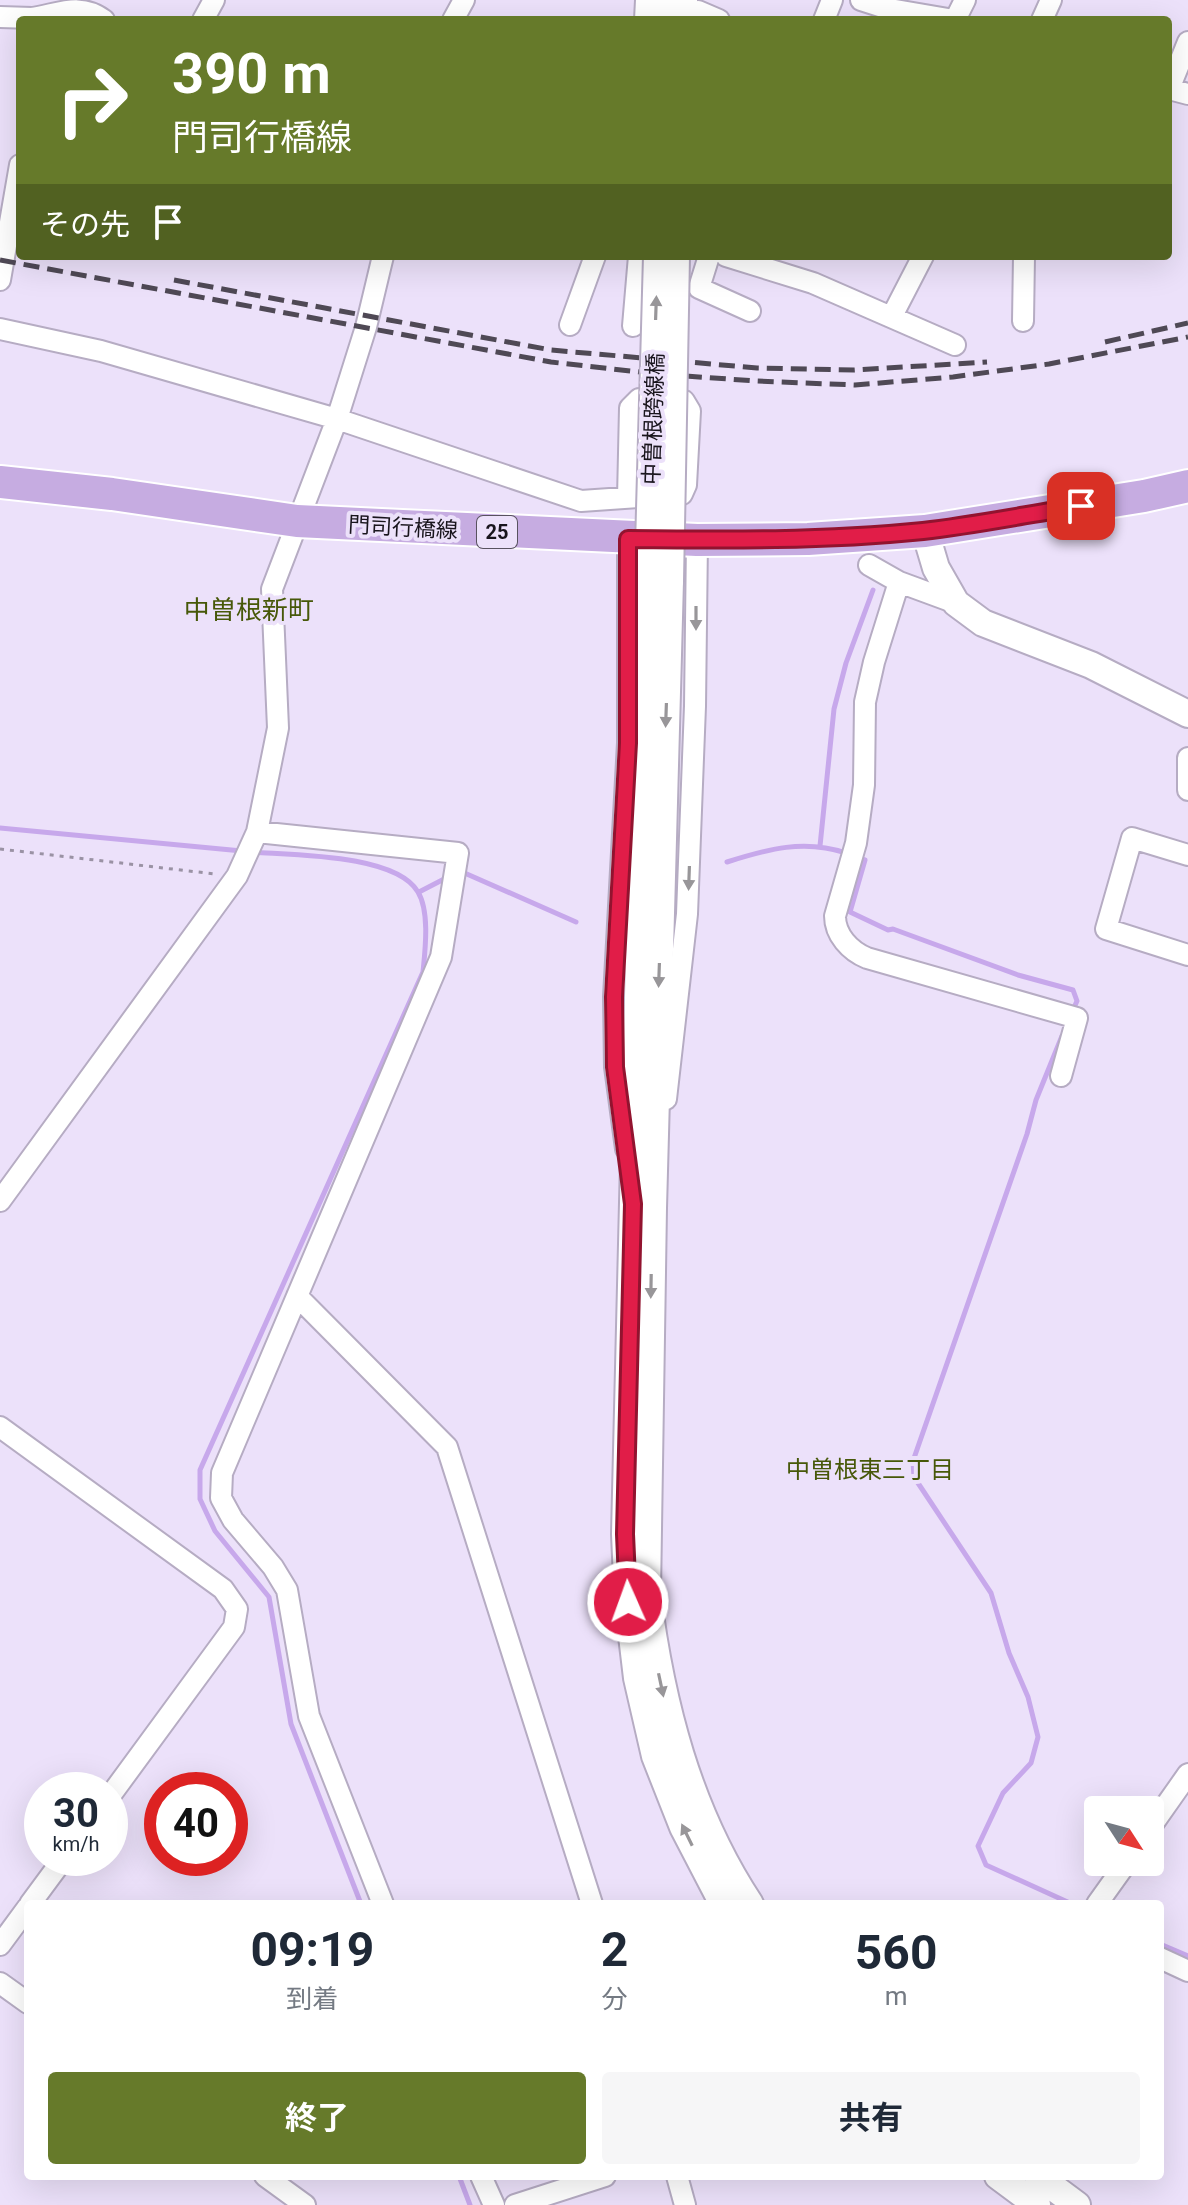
<!DOCTYPE html>
<html lang="ja">
<head>
<meta charset="utf-8">
<style>
  :root { --surface:#fff; --page:#f6f6f7; --text:#1f2937; --muted:#747a83; --accent:#667a2a }
  body { margin:0; font-family:Roboto,"Noto Sans JP",sans-serif; background:var(--page); color:var(--text); height:100vh; display:flex; flex-direction:column; font-size:30px; white-space:nowrap }
  * { box-sizing:border-box; margin:0 }
  p { font-size:26px; color:var(--muted) }
  .icon { flex:none; width:44px; height:44px; fill:none; stroke:currentColor; stroke-width:2; stroke-linecap:round; stroke-linejoin:round }
  .map { position:relative; flex:1; overflow:hidden }
  .panel { position:absolute; left:24px; top:1900px; width:1140px; height:280px; display:flex; flex-direction:column; background:var(--surface); border-radius:8px; box-shadow:0 8px 32px #0002 }
  .panel>* { flex:none }
  .top-card { position:absolute; left:16px; top:16px; width:1156px; height:244px; border-radius:8px; box-shadow:0 8px 32px #0002; background:#667a2a; color:#fff; overflow:hidden }
  .needle { width:52px; rotate:126deg }
  .controls { position:absolute; left:1084px; top:1796px; display:grid; gap:16px }
  .controls a { display:grid; place-items:center; width:80px; height:80px; border-radius:8px; background:var(--surface); box-shadow:0 8px 32px #0002; font-size:40px }
  .speed { position:absolute; left:24px; top:1772px; display:flex; gap:16px; font-size:40px; font-weight:700; text-align:center }
  .speed>* { display:grid; place-content:center; width:104px; height:104px; border-radius:50%; background:var(--surface); box-shadow:0 8px 32px #0002; line-height:1 }
  .speed small { font-size:20px; font-weight:400 }
  .speed .limit { border:12px solid #d22; background:#fff; color:#111 }
  .pin { position:absolute; display:grid; place-items:center; width:68px; height:68px; color:#fff; margin:-34px; border-radius:16px; box-shadow:0 4px 12px #0006 }
  .me { position:absolute; width:88px; margin:-44px; rotate:358deg; stroke-linejoin:round; filter:drop-shadow(0 0 6px #0008) }
  .turn { display:flex; align-items:center; gap:28px; height:168px; padding:0 24px; font-size:36px }
  .turn .icon { width:104px; height:104px; stroke-width:2.5 }
  .turn b { display:block; font-size:56px; line-height:68px }
  .then { display:flex; align-items:center; height:76px; padding:0 24px; background:#0003; gap:16px; font-size:30px }
  .eta { display:flex; justify-content:space-evenly; align-items:center; height:136px; text-align:center }
  .eta b { font-size:48px; font-weight:700; line-height:56px }
  .action { display:flex; gap:16px; margin-top:auto; padding:16px 24px }
  .action a { flex:1; height:92px; border-radius:8px; background:var(--accent); color:#fff; font-size:32px; font-weight:700; line-height:92px; text-align:center }
  .action a+a { background:var(--page); color:var(--text) }
  .map>svg:first-child { display:block }
  .lines { fill:none; stroke-linecap:round; stroke-linejoin:round }
  .stream { stroke:#c7a8eb; stroke-width:5 }
  .minor-casing { stroke:#b6acc3; stroke-width:24 }
  .tertiary-casing { stroke:#b6acc3; stroke-width:30 }
  .primary-casing { stroke:#fff; stroke-width:36 }
  .path { stroke:#9a92a4; stroke-width:3; stroke-dasharray:4 6; stroke-linecap:butt }
  .minor { stroke:#fff; stroke-width:20 }
  .tertiary { stroke:#fff; stroke-width:26 }
  .primary { stroke:#c6ace1; stroke-width:32 }
  .rail { stroke:#4f4955; stroke-width:5; stroke-dasharray:16 8; stroke-linecap:butt }
  .tertiary-bridge-casing { stroke:#b6acc3; stroke-width:30; stroke-linecap:butt }
  .tertiary-bridge { stroke:#fff; stroke-width:26 }
  .oneway { fill:#989699 }
  .route-casing { stroke:#92132f; stroke-width:20 }
  .route { stroke:#e11d48; stroke-width:14 }
  .labels { text-anchor:middle; stroke-width:8; stroke-linejoin:round; paint-order:stroke }
  .shield { fill:#ece1fa; stroke:#58525f; stroke-width:2 }
  .shield-label { font-size:20px; font-weight:bold; fill:#19151d }
  .street-label { font-size:22px; fill:#19151d; stroke:#ece1fa }
  .neighbourhood-label { font-size:24px; fill:#475809; stroke:#ece1fa }
  .quarter-label { font-size:26px; fill:#475809; stroke:#ece1fa }
</style>
</head>
<body>
<div class="map">
<svg width="1188" height="2205" viewBox="0 0 1188 2205">
  <rect width="100%" height="100%" fill="#ece1fa"/>
  <g class="lines">
    <path class="stream" d="M0,828L242,851
      M820,846L834,709L846,663L873,590
      M252,852C292,855 396,854 418,892C430,912 425,951 423,972L200,1470V1499L215,1531L269,1597L291,1724L361,1904
      M855,857L865,860L850,912L888,930L893,929L1018,975L1073,990L1077,1001L1072,1012
      M727,862C768,849 804,839 846,853
      M460,871L576,922
      M419,892L448,877
      M1062,1036L1036,1100L1027,1134L913,1461L914,1477L991,1593L1009,1653L1028,1697L1038,1737L1031,1763L1003,1793L978,1846L986,1865L1072,1904
      M1160,1944L1188,1956
      M459,2176L470,2205"/>
    <defs>
      <path id="minor" d="M861,0L889,9L954,20
        M698,11L719,20
        M0,17L32,18
        M32,20V18C59,14 80,2 104,20
        M203,20L214,0
        M453,20L464,0
        M645,20L646,0
        M824,20L832,0
        M955,20L965,0
        M1042,20L1051,0
        M1188,42L1169,89L1188,94
        M709,256L699,288L750,311
        M726,256L813,283L955,345
        M0,280L20,165
        M892,316L923,256
        M1023,321L1024,256
        M570,325L595,256
        M633,326L639,256
        M0,329L101,351L337,419L581,501L682,494L686,485L690,411L684,401L639,399L630,408L628,498
        M869,565L899,582L874,662L865,702L864,785L856,843L835,916C835,935 850,951 867,958L1077,1018L1061,1076
        M899,582L956,603
        M1188,758V790
        M257,832L458,853L441,957L222,1473L221,1498L233,1520L273,1567L287,1590L309,1716L383,1904
        M1188,855L1132,838L1106,929L1188,955
        M666,1099L687,914L695,706L697,540
        M626,1149L615,1067L614,997L628,743V539
        M0,1201L237,876L257,832L278,728L272,589L337,419L366,327L383,256
        M297,1296L447,1447L592,1904
        M0,1427L223,1589L237,1609L234,1627L110,1796
        M1150,1828L1188,1774
        M30,1904L64,1858
        M1097,1904L1127,1862
        M0,1945L28,1907
        M1160,1958L1188,1971
        M0,1983L28,2003
        M265,2176L305,2205
        M481,2176L494,2205
        M677,2176L685,2205
        M515,2205L605,2176"/>
      <path id="tertiary" d="M661,20V0
        M683,20L684,0
        M925,531L936,568L956,603L983,623L1091,665L1188,714
        M670,581L653,1208L647,1593C661,1703 688,1810 750,1904
        M648,582L625,1534L628,1602L637,1678L655,1756L683,1827L723,1904
        M998,2176L1037,2205
        M1038,2176L1077,2205"/>
      <path id="primary" d="M0,482L112,494L297,521L697,540L808,539L925,531L1144,496L1188,486"/>
    </defs>
    <use href="#minor" class="minor-casing"/>
    <use href="#tertiary" class="tertiary-casing"/>
    <use href="#primary" class="primary-casing"/>
    <path class="path" d="M0,849L215,874"/>
    <use href="#minor" class="minor"/>
    <use href="#tertiary" class="tertiary"/>
    <use href="#primary" class="primary"/>
    <path class="rail" d="M0,260L551,362L657,374L756,381L855,385L953,377L1049,364L1188,337
      M174,280L551,350L757,368L854,370L987,362
      M1105,342L1188,323"/>
    <defs>
      <path id="tertiary-bridge" d="M670,581L676,256
        M648,582L657,256"/>
    </defs>
    <use href="#tertiary-bridge" class="tertiary-bridge-casing"/>
    <use href="#tertiary-bridge" class="tertiary-bridge"/>
  </g>
  <defs><path id="oneway-solid" d="M-6-.8H1V-3.2L6.5 0L1 3.2V.8H-6Z" transform="scale(2)"/></defs>
  <g class="oneway">
    <use href="#oneway-solid" transform="translate(656 308) rotate(-88)"/>
    <use href="#oneway-solid" transform="translate(696 618) rotate(90)"/>
    <use href="#oneway-solid" transform="translate(666 715) rotate(92)"/>
    <use href="#oneway-solid" transform="translate(689 878) rotate(92)"/>
    <use href="#oneway-solid" transform="translate(659 975) rotate(92)"/>
    <use href="#oneway-solid" transform="translate(651 1286) rotate(91)"/>
    <use href="#oneway-solid" transform="translate(661 1685) rotate(78)"/>
    <use href="#oneway-solid" transform="translate(687 1835) rotate(-116)"/>
  </g>
  <g class="lines">
    <defs>
      <path id="route" d="M628,1602L625,1534L633,1204L615,1067L614,997L628,743V539C726,540 825,541 923,531C976,525 1029,514 1081,506"/>
    </defs>
    <use href="#route" class="route-casing"/>
    <use href="#route" class="route"/>
  </g>
  <g class="labels">
    <rect class="shield" x="477" y="516" width="40" height="32" rx="6"/>
    <g class="shield-label">
      <text x="497" y="539">25</text>
    </g>
    <g class="street-label">
      <text transform="translate(653 419) rotate(-88)" y="8">中曽根跨線橋</text>
      <text transform="translate(403 527) rotate(3)" y="8">門司行橋線</text>
    </g>
    <g class="neighbourhood-label">
      <text x="870" y="1478">中曽根東三丁目</text>
    </g>
    <g class="quarter-label">
      <text x="249" y="619">中曽根新町</text>
    </g>
  </g>
</svg>
<div class="controls">
<a><svg class="needle" viewBox="-14 -14 28 28"><path d="M0-13l5 13h-10z" fill="#e53935"/><path d="M0 13l5-13h-10z" fill="#747a83"/></svg></a>
</div>
<div class="speed"><div>30<small>km/h</small></div><div class="limit">40</div></div>
<div class="pin" style="left:1081px;top:506px;background:#d93025"><svg class="icon" aria-label="arrive" viewBox="0 0 24 24"><path d="M6 21V4h12l-3 4 3 4H6"/></svg></div>
<svg class="me" style="left:628px;top:1602px" viewBox="-20 -20 40 40"><circle r="17" fill="#e11d48" stroke="#fff" stroke-width="3"/><path d="M0-11L8 9 0 5-8 9z" fill="#fff"/></svg>
<div class="top-card">
<div class="turn"><svg class="icon" aria-label="right" viewBox="0 0 24 24"><path d="M7 20v-9h11M14 6l5 5-5 5"/></svg><div><b>390 m</b>門司行橋線</div></div>
<div class="then">その先<svg class="icon" aria-label="arrive" viewBox="0 0 24 24"><path d="M6 21V4h12l-3 4 3 4H6"/></svg></div>
</div>
<section class="panel">
<div class="eta">
<div><b>09:19</b><p>到着</p></div>
<div><b>2</b><p>分</p></div>
<div><b>560</b><p>m</p></div>
</div>
<div class="action"><a>終了</a><a>共有</a></div>
</section>
</div>
</body>
</html>
